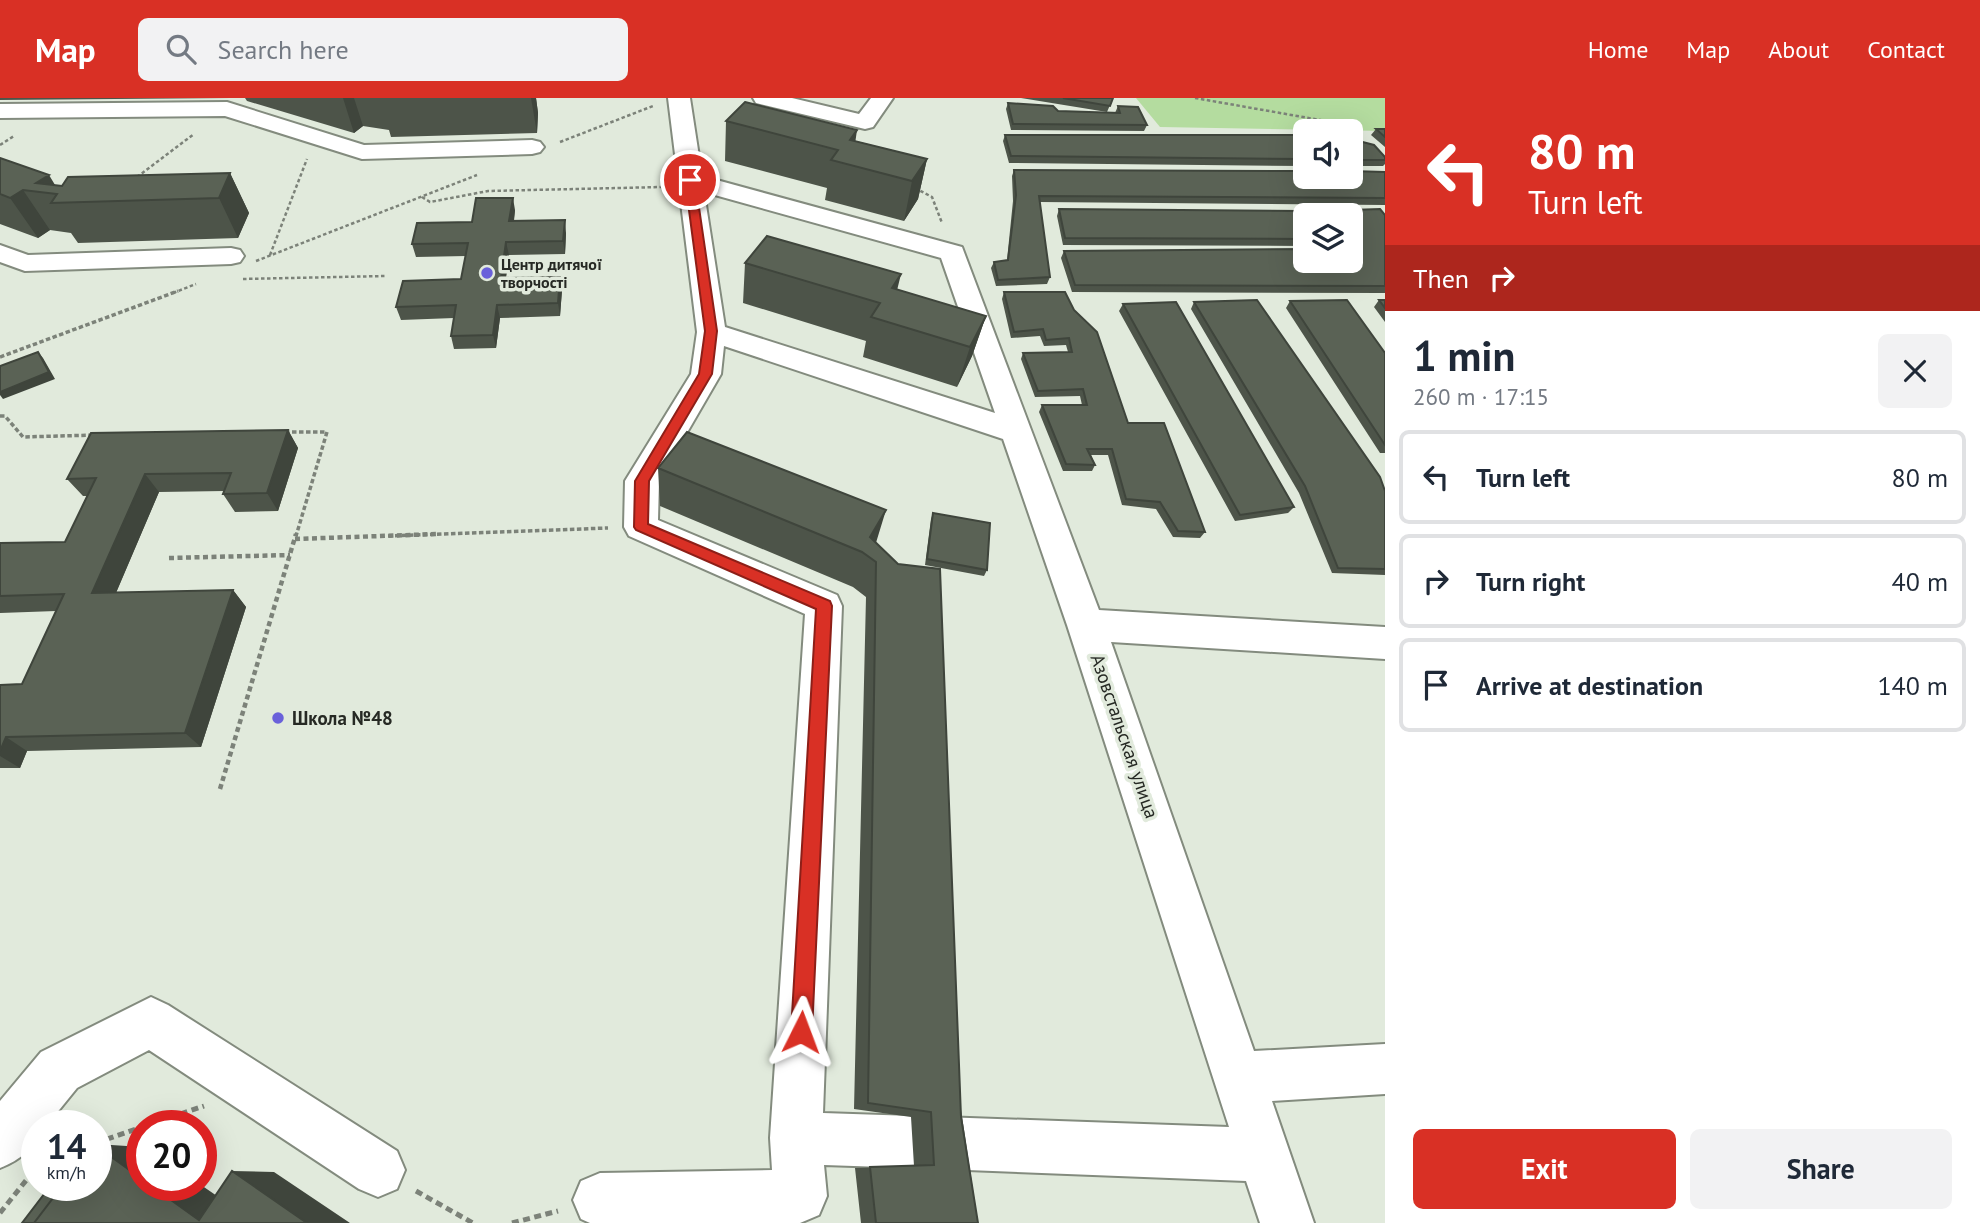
<!DOCTYPE html>
<html lang="en">
<head>
<meta charset="utf-8">
<style>
  :root { --surface:#fff; --page:#f2f2f3; --text:#1f2937; --muted:#747a83; --line:#e0e1e3; --accent:#d93025 }
  body { margin:0; font-family:"PT Sans",sans-serif; background:var(--page); color:var(--text); height:100vh; display:flex; flex-direction:column; font-size:26px; white-space:nowrap }
  * { box-sizing:border-box; margin:0 }
  p { font-size:23px; color:var(--muted) }
  .icon { flex:none; width:38px; height:38px; fill:none; stroke:currentColor; stroke-width:2; stroke-linecap:round; stroke-linejoin:round }
  .map { position:relative; flex:1; overflow:hidden }
  .details { display:flex; flex-direction:column; background:var(--surface); width:595px }
  .details>* { flex:none }
  .banner { background:#d93025; color:#fff; overflow:hidden }
  .tools { position:absolute; left:1293px; top:21px; display:grid; gap:14px }
  .tools a { display:grid; place-items:center; width:70px; height:70px; border-radius:10px; background:var(--surface); box-shadow:0 7px 28px #0002; font-size:35px }
  .speed { position:absolute; left:21px; top:1012px; display:flex; gap:14px; font-size:35px; font-weight:700; text-align:center }
  .speed>* { display:grid; place-content:center; width:91px; height:91px; border-radius:50%; background:var(--surface); box-shadow:0 7px 28px #0002; line-height:1 }
  .speed small { font-size:18px; font-weight:400 }
  .speed .limit { border:10px solid #d22; background:#fff; color:#111 }
  .pin { position:absolute; display:grid; place-items:center; width:60px; height:60px; color:#fff; margin:-30px; border:4px solid #fff; border-radius:50%; box-shadow:0 2px 7px #0007 }
  .me { position:absolute; width:77px; margin:-38px; rotate:3deg; stroke-linejoin:round; filter:drop-shadow(0 0 5px #0008) }
  .turn { display:flex; align-items:center; gap:24px; height:147px; padding:0 28px; font-size:32px }
  .turn .icon { width:91px; height:91px; stroke-width:2.5 }
  .turn b { display:block; font-size:49px; line-height:60px }
  .then { display:flex; align-items:center; height:66px; padding:0 28px; background:#0003; gap:14px; font-size:26px }
  .round { display:grid; place-items:center; flex:none; width:74px; height:74px; border-radius:10px; background:var(--page) }
  .headline { display:flex; align-items:center; justify-content:space-between; height:119px; padding:0 28px }
  h1 { font-size:42px; font-weight:700; line-height:52px }
  .cta { display:flex; gap:14px; margin-top:auto; padding:14px 28px }
  .cta a { flex:1; height:80px; border-radius:10px; background:var(--accent); color:#fff; font-size:28px; font-weight:700; line-height:80px; text-align:center }
  .cta a+a { background:var(--page); color:var(--text) }
  ul { padding:0; list-style:none }
  li { display:flex; align-items:center; gap:21px; height:94px; margin:0 14px 10px; padding:0 14px; border:4px solid var(--line); border-radius:10px }
  li div { flex:1 }
  li b { display:block; font-size:26px }
  li em { font-style:normal }
  header { display:flex; align-items:center; gap:42px; box-sizing:border-box; height:98px; padding:0 35px; background:var(--accent); color:#fff }
  header strong { font-size:33px }
  nav { display:flex; gap:38px; margin-inline-start:auto; font-size:24px }
  .search { width:490px; height:63px; background:var(--page); display:flex; align-items:center; gap:18px; box-sizing:border-box; padding:0 24px; border-radius:10px; color:var(--muted); font-size:26px }
  main { display:flex; flex:1; min-height:0 }
  .map>svg:first-child { display:block }
  .green { fill:#b4dc9f }
  .lines { fill:none; stroke-linecap:round; stroke-linejoin:round }
  .minor-casing { stroke:#838b7e; stroke-width:4 }
  .path-far3 { stroke:#7c8279; stroke-width:2.5; stroke-dasharray:3.5 2.5; stroke-linecap:butt }
  .path-far2 { stroke:#7c8279; stroke-width:3.5; stroke-dasharray:4.5 2.5; stroke-linecap:butt }
  .path-far1 { stroke:#7c8279; stroke-width:4.5; stroke-dasharray:5 3.5; stroke-linecap:butt }
  .path { stroke:#7c8279; stroke-width:5; stroke-dasharray:7 4.5; stroke-linecap:butt }
  .minor { fill:#fff; fill-rule:evenodd }
  .wall { fill:#4d5449 }
  .shaded-wall { fill:#3f453c }
  .building { fill:#5a6255; stroke:#3f453c; stroke-width:2 }
  .route { fill:#d93025; stroke:#8d1f18; stroke-width:2 }
  .poi-dot { fill:#6a61da; stroke:#e1eadc; stroke-width:2.5 }
  .labels { text-anchor:middle; stroke-width:7; stroke-linejoin:round; paint-order:stroke }
  .far-poi-label { font-size:16px; font-weight:bold; fill:#262924; stroke:#e1eadc; text-anchor:start }
  .poi-label { font-size:19px; font-weight:bold; fill:#262924; stroke:#e1eadc; text-anchor:start }
  .street-label { font-size:19px; fill:#262924; stroke:#e1eadc }
</style>
</head>
<body>
<header>
<strong>Map</strong>
<div class="search"><svg class="icon" aria-label="search" viewBox="0 0 24 24"><circle cx="10" cy="10" r="6"/><path d="M15 15l6 6"/></svg>Search here</div>
<nav><a>Home</a><a>Map</a><a>About</a><a>Contact</a></nav>
</header>
<main>
<div class="map">
<svg width="1385" height="1125" viewBox="0 0 1385 1125">
  <rect width="100%" height="100%" fill="#e1eadc"/>
  <path class="green" d="M1136,0H1385V33L1160,29Z"/>
  <g class="lines">
    <defs>
      <path id="minor" d="M668,0H690L702,78L962,149L1099,512L1385,529V561L1111,544L1254,953L1385,946V996L1272,1003L1314,1125H1260L1246,1083L942,1071L926,1065L913,1070L824,1067L827,1098L819,1117L800,1125H590L581,1121L573,1102L581,1083L600,1075L772,1072L770,1040L805,516L629,438L624,429L625,383L691,276L697,234ZM704,94L941,160L995,315L725,229ZM724,248L1003,341L1067,527L1229,1029L942,1019L929,1024L913,1018L823,1015L842,508L837,497L658,422L659,383L721,276Z
        M753,0H792L859,16L871,0H893L873,29L865,31L756,5Z
        M227,4L364,47L532,42L540,44L544,49L540,54L532,56L362,61L225,18L0,20V6Z
        M0,147L28,157L231,150L240,152L244,158L240,164L231,166L25,173L0,164Z
        M151,899L168,907L397,1053L405,1072L397,1091L378,1099L359,1091L149,952L77,990L47,1027H37C37,1050 20,1062 0,1070V1003L41,954Z"/>
    </defs>
    <use href="#minor" class="minor-casing"/>
    <path class="path-far3" d="M1195,0L1337,25
      M560,44L653,8
      M0,47L14,38
      M137,79L194,36
      M915,90L932,99L942,125
      M422,99L430,104L488,93L662,89
      M270,157L307,61
      M256,163L477,77
      M243,181L386,178
      M173,195L196,186"/>
    <path class="path-far2" d="M0,259L178,193
      M0,318H5L23,339L95,337
      M285,334H327L296,438
      M388,438L608,430"/>
    <path class="path-far1" d="M295,441L438,436
      M169,460L290,457
      M220,691L296,436"/>
    <path class="path" d="M148,1027L204,1008
      M96,1045L142,1029
      M416,1093L473,1125
      M0,1115L32,1075
      M512,1125L558,1113"/>
    <use href="#minor" class="minor"/>
  </g>
  <path class="wall" d="M0,0H230L0,2Z
    M245,0H536L538,15L537,35L391,39L389,32L363,28L354,35L247,3Z
    M1021,0H1113L1107,14Z
    M1008,5L1058,13L1115,15L1118,8L1147,27L1144,33L1011,32L1006,11Z
    M726,23L856,43L927,61L918,101L904,123L825,102L827,90L725,63Z
    M1376,31H1385V49L1371,37Z
    M1005,37H1306V68L1009,65L1003,43Z
    M1351,41L1385,59V66L1383,68H1351Z
    M0,60L55,87L62,88L230,75L249,115L238,140L78,145L71,135L50,132L38,140L0,126Z
    M1014,72L1385,74V107L1040,104L1050,179L1047,186L996,188L991,170L994,164L1007,162L1013,103L1012,78Z
    M1059,111L1306,118V148L1063,147L1057,118Z
    M515,112L514,123L566,135L565,156L509,157L506,180L560,179L562,192L560,218L500,220L496,250L454,251L451,238L454,220L401,222L396,209L461,181L466,158L416,159L412,146L472,124Z
    M1322,113L1385,117V195L1072,194L1061,160L1064,153L1351,163V117H1319Z
    M745,165L986,218L972,258L957,289L863,259L866,243L743,205Z
    M1004,194H1065L1128,325L1205,434L1200,440L1173,439L1156,411L1122,407L1108,357H1091L1095,367L1092,373H1063L1039,314L1042,307H1082L1080,298L1035,299L1021,261L1023,255L1068,254L1066,247L1044,248L1040,238L1011,240L1002,201Z
    M1379,202H1385V224L1374,209Z
    M1290,203L1385,255V355H1380L1286,210Z
    M1194,204L1385,393V477L1332,475L1299,395L1191,211Z
    M1123,206L1294,409L1288,415L1235,423L1119,213Z
    M288,332L298,350L278,413L235,414L223,396L224,393L159,394L116,495L233,492L246,509L201,649L27,653L20,670H0V587L22,586L56,513L0,515V445L65,444L87,398H83L67,381Z
    M658,370L876,445L978,1125H861L855,1070L914,1068L911,1019L854,1011L866,499L853,489L660,408Z
    M933,415L987,472L984,478L925,467L931,421Z"/>
  <path class="shaded-wall" d="M343,0H354L363,28L354,35Z
    M531,0H536L538,15L537,35Z
    M857,32L852,67L850,42Z
    M927,61L918,101L904,123L912,83Z
    M230,75L249,115L238,140L219,100Z
    M49,77L66,105L57,96L36,85Z
    M23,92L50,132L38,140L10,100Z
    M513,100L515,112L512,136L509,123Z
    M565,122L566,135L565,156L563,143Z
    M506,144L509,157L504,193L501,180Z
    M901,176L891,217L892,190Z
    M560,179L562,192L560,218L558,205Z
    M497,207L500,220L496,250L493,237Z
    M986,218L972,258L957,289L970,249Z
    M38,254L43,260L55,281L3,301L0,297V294Z
    M288,332L298,350L278,413L267,395Z
    M145,376L159,394L109,511L92,495Z
    M886,412L875,448L870,439Z
    M233,492L246,509L201,649L185,635Z
    M6,639L27,653L20,670L0,658V653Z
    M96,1046L142,1049V1081L96,1048Z
    M232,1073L274,1074L350,1125H307Z
    M150,1087H201L246,1118L199,1122Z"/>
  <path class="building" d="M1063,0H1113L1110,8Z
    M745,4L857,32L850,42L927,61L912,83L831,62L838,52L726,23Z
    M1008,5L1053,8L1058,13L1120,15L1118,8L1138,9L1147,27L1013,26Z
    M1376,31H1385V39Z
    M1005,37H1306V61L1011,58Z
    M1351,41L1374,47L1385,59V62H1351Z
    M0,60L49,77L36,85L62,88L68,79L230,75L219,100L51,105L57,96L23,92L10,100L0,96Z
    M1014,72L1306,73V79H1351V73L1385,74V100L1039,98L1050,179L998,182L994,164L1008,162L1016,97Z
    M476,100H513L509,123L565,122L563,143L506,144L501,180L560,179L558,205L497,207L493,237L451,238L456,207L396,209L403,183L461,181L468,145L412,146L417,125L472,124Z
    M1059,111L1302,113L1306,118V141L1065,140Z
    M1380,111L1385,117V188L1075,187L1064,153L1306,151V163H1351V117H1325L1322,113Z
    M767,138L901,176L892,190L986,218L970,249L871,219L880,205L745,165Z
    M1004,194H1065L1074,212L1097,234L1128,325H1164L1205,434L1178,433L1160,404L1126,401L1112,351H1087L1095,367L1066,366L1042,307H1087L1083,291L1038,293L1023,255L1072,254L1069,240L1046,242L1043,231L1014,234Z
    M1257,202L1380,379L1385,393V471L1338,470L1305,388L1194,204Z
    M1347,202L1385,255V347L1290,203Z
    M1379,202H1385V210Z
    M1176,204L1294,409L1240,417L1123,206Z
    M38,254L49,274L0,294V268Z
    M288,332L267,395L223,396L231,375L145,376L92,495L233,492L185,635L6,639L0,653V587L22,586L64,496L0,498V445L65,444L96,380L67,381L91,335Z
    M687,334L886,412L870,439L898,466L940,471L961,1019L978,1125H876L870,1069L934,1067L931,1014L868,1005L876,464L862,454L658,370Z
    M933,415L990,425L987,472L927,461Z
    M96,1048L142,1081V1087H150L199,1122L232,1073L307,1125H34L63,1087H96Z
    M51,1087L62,1088L34,1125H22Z"/>
  <path class="route" d="M690,79L695,82L717,233L712,276L649,383L648,426L830,503L832,508L812,934L809,941L801,944L794,941L791,934L816,511L636,432L634,429L635,383L699,276L705,233L685,82Z"/>
  <g class="poi-dot">
    <circle cx="487" cy="175" r="7"/>
    <circle cx="278" cy="620" r="7"/>
  </g>
  <g class="labels">
    <g class="far-poi-label">
      <text x="501" y="172">Центр дитячої<tspan x="501" dy="18">творчості</tspan></text>
    </g>
    <g class="poi-label">
      <text x="292" y="627">Школа №48</text>
    </g>
    <g class="street-label">
      <text transform="translate(1125 638) rotate(71)" y="7">Азовстальская улица</text>
    </g>
  </g>
</svg>
<div class="tools">
<a><svg class="icon" aria-label="sound" viewBox="0 0 24 24"><path d="M4 9h4l5-4v14l-5-4H4zM17 9q2 3 0 6"/></svg></a>
<a><svg class="icon" aria-label="layers" viewBox="0 0 24 24"><path d="M12 4l9 5-9 5-9-5zM3 14l9 5 9-5"/></svg></a>
</div>
<div class="speed"><div>14<small>km/h</small></div><div class="limit">20</div></div>
<div class="pin" style="left:690px;top:82px;background:#d93025"><svg class="icon" aria-label="arrive" viewBox="0 0 24 24"><path d="M6 21V4h12l-3 4 3 4H6"/></svg></div>
<svg class="me" style="left:801px;top:934px" viewBox="-20 -20 40 40"><path d="M0-17L14 15 0 8-14 15z" fill="#d93025" stroke="#fff" stroke-width="4"/></svg>
</div>
<section class="details">
<div class="banner">
<div class="turn"><svg class="icon" aria-label="left" viewBox="0 0 24 24"><path d="M17 20v-9H6M10 6l-5 5 5 5"/></svg><div><b>80 m</b>Turn left</div></div>
<div class="then">Then<svg class="icon" aria-label="right" viewBox="0 0 24 24"><path d="M7 20v-9h11M14 6l5 5-5 5"/></svg></div>
</div>
<div class="headline"><div><h1>1 min</h1><p>260 m · 17:15</p></div><a class="round"><svg class="icon" aria-label="close" viewBox="0 0 24 24"><path d="M6 6l12 12M18 6L6 18"/></svg></a></div>
<ul>
<li><svg class="icon" aria-label="left" viewBox="0 0 24 24"><path d="M17 20v-9H6M10 6l-5 5 5 5"/></svg><div><b>Turn left</b></div><em>80 m</em></li>
<li><svg class="icon" aria-label="right" viewBox="0 0 24 24"><path d="M7 20v-9h11M14 6l5 5-5 5"/></svg><div><b>Turn right</b></div><em>40 m</em></li>
<li><svg class="icon" aria-label="arrive" viewBox="0 0 24 24"><path d="M6 21V4h12l-3 4 3 4H6"/></svg><div><b>Arrive at destination</b></div><em>140 m</em></li>
</ul>
<div class="cta"><a>Exit</a><a>Share</a></div>
</section>
</main>
</body>
</html>
